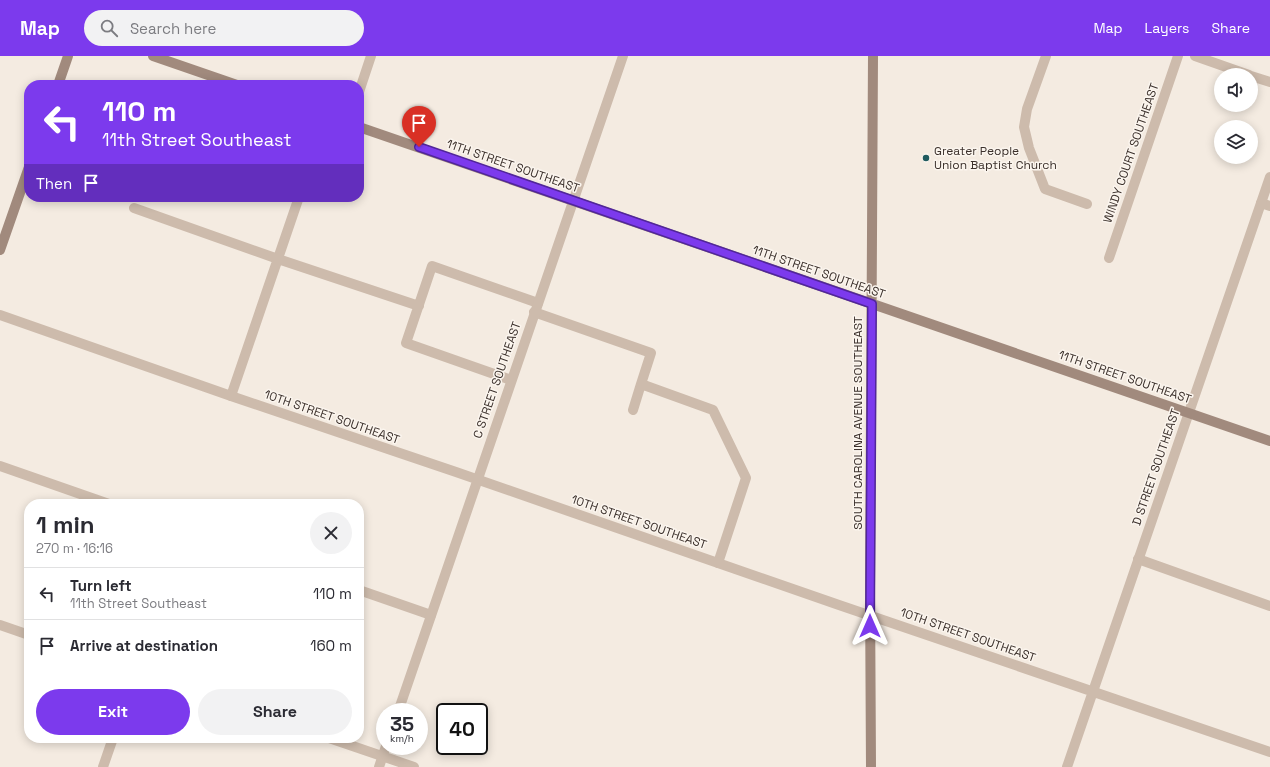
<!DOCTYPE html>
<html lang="en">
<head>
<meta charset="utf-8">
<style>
  :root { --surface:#fff; --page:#f2f2f3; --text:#2b2b33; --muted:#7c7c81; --line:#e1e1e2; --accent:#7c3aed }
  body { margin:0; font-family:"Space Grotesk",sans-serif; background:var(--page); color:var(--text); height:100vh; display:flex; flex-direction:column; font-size:15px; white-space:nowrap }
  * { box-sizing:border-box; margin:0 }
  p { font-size:13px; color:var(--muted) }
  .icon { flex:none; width:22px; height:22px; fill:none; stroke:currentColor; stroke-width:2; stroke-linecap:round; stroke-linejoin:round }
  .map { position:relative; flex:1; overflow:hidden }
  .drawer { position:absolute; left:24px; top:443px; width:340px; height:244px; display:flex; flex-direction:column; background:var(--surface); border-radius:16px; box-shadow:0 2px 10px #0003 }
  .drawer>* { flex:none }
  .hud { position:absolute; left:24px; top:24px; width:340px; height:122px; border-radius:16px; box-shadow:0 2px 10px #0003; background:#7c3aed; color:#fff; overflow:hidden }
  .fabs { position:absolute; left:1214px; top:12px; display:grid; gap:8px }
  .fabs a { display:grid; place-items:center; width:44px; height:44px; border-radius:50%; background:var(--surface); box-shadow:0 2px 10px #0003; font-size:20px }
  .speed { position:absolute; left:376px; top:647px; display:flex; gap:8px; font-size:20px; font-weight:700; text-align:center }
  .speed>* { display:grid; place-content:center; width:52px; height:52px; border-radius:50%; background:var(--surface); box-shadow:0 2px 10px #0003; line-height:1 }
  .speed small { font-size:10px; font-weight:400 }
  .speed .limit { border:2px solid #111; border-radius:6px; background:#fff; color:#111 }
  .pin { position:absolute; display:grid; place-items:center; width:34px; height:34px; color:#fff; margin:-41px -17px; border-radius:50% 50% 50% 0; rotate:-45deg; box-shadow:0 0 4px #0007 }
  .pin .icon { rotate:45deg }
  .me { position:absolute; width:44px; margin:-22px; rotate:0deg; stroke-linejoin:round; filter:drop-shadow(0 0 3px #0008) }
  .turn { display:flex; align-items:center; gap:14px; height:84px; padding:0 12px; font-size:18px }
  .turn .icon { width:52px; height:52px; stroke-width:2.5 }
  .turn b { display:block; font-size:28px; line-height:34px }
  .then { display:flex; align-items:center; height:38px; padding:0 12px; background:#0003; gap:8px; font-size:15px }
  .round { display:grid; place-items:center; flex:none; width:42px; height:42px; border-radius:21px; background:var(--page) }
  .head { display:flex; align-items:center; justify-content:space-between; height:68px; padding:0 12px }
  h1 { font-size:24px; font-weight:700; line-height:30px }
  .cta { display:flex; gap:8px; margin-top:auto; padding:8px 12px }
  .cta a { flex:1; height:46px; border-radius:24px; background:var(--accent); color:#fff; font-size:16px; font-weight:700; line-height:46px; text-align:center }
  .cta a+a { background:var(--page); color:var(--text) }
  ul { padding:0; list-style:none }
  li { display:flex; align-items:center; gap:12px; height:52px; padding:0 12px; border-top:1px solid var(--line) }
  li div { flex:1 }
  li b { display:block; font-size:15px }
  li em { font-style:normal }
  header { display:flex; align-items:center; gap:24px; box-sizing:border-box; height:56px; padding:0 20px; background:var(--accent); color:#fff }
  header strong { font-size:19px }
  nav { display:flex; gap:22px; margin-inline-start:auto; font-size:14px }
  .search { width:280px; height:36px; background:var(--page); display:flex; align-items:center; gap:10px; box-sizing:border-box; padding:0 14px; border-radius:22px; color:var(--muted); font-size:15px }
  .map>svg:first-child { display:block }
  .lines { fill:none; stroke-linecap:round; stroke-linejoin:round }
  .lane { stroke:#cdbbac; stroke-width:10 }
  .street { stroke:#cdbbac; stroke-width:10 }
  .secondary { stroke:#a18a7d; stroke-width:10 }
  .route-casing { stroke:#51269a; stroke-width:10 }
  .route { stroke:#7c3aed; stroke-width:7 }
  .poi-dot { fill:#1f5a5e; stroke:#fbf5ee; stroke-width:1.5 }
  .labels { text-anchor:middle; stroke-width:3; stroke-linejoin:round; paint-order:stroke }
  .poi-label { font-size:12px; fill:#3b302b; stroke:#fbf5ee; text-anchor:start }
  .street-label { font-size:12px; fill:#3b302b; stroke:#fbf5ee }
</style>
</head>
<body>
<header>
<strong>Map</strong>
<div class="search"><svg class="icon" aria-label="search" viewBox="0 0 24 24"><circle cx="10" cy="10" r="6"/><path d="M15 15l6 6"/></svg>Search here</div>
<nav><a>Map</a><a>Layers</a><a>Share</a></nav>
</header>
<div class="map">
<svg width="1270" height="711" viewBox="0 0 1270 711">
  <rect width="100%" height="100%" fill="#f4ebe1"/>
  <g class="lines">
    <path class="lane" d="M1046,0L1027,53L1024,71L1029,92L1045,133L1087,148
      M359,36L371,0
      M1261,147L1270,150
      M134,152L278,203L419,250
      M1109,202L1178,0
      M534,256L651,297L641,328L713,354L746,422L718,507
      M511,324L406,287L432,210L538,247
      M231,340L299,141
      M633,354L641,328
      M0,410L109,448
      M1138,503L1270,550
      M359,534L431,559
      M103,711L113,682"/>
    <path class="street" d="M1195,0L1249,19
      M1251,20L1270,26
      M0,259L231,340L456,416L839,549L1270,696
      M0,569L29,579
      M398,656L623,0
      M329,682L414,711
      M379,711L386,690
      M1067,711L1270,121"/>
    <path class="secondary" d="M153,0L237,29
      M58,29L68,0
      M359,71L1270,385
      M0,194L29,111
      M871,711L870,533L873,0"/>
  </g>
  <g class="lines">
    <defs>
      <path id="route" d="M419,91L872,248L870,570"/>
    </defs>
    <use href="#route" class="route-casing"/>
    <use href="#route" class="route"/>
  </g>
  <circle class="poi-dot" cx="926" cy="102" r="4"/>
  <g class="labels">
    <g class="poi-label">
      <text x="934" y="99">Greater People<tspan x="934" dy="14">Union Baptist Church</tspan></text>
    </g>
    <g class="street-label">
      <text transform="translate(1131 97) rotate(-71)" y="4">WINDY COURT SOUTHEAST</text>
      <text transform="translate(513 110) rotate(19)" y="4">11TH STREET SOUTHEAST</text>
      <text transform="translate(819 216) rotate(19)" y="4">11TH STREET SOUTHEAST</text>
      <text transform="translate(1125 321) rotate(19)" y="4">11TH STREET SOUTHEAST</text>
      <text transform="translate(497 324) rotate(-71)" y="4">C STREET SOUTHEAST</text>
      <text transform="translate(332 361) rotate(19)" y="4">10TH STREET SOUTHEAST</text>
      <text transform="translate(858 367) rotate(-90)" y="4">SOUTH CAROLINA AVENUE SOUTHEAST</text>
      <text transform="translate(1156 411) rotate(-71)" y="4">D STREET SOUTHEAST</text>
      <text transform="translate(639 466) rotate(19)" y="4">10TH STREET SOUTHEAST</text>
      <text transform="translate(968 579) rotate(19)" y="4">10TH STREET SOUTHEAST</text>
    </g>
  </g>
</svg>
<div class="fabs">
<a><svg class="icon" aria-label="sound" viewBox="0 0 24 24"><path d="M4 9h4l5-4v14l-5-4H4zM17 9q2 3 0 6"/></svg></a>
<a><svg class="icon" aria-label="layers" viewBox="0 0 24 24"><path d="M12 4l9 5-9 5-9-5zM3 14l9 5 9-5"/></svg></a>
</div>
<div class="speed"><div>35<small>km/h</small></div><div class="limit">40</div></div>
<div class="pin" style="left:419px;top:91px;background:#d93025"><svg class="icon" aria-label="arrive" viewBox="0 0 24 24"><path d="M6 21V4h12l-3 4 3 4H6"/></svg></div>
<svg class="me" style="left:870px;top:570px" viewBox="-20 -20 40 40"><path d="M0-17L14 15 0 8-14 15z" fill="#7c3aed" stroke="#fff" stroke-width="4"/></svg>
<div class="hud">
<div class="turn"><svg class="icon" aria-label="left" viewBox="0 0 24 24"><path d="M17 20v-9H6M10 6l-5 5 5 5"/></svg><div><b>110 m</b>11th Street Southeast</div></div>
<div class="then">Then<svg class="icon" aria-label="arrive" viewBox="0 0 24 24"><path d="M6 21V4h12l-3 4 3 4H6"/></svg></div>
</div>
<section class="drawer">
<div class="head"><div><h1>1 min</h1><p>270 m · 16:16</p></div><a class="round"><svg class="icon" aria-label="close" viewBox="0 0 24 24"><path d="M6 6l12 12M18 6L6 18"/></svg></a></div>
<ul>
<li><svg class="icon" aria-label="left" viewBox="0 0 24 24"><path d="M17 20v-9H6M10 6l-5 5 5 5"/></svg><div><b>Turn left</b><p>11th Street Southeast</p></div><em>110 m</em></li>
<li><svg class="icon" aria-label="arrive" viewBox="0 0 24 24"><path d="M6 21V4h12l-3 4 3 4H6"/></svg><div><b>Arrive at destination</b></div><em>160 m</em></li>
</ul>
<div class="cta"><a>Exit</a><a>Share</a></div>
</section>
</div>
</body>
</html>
